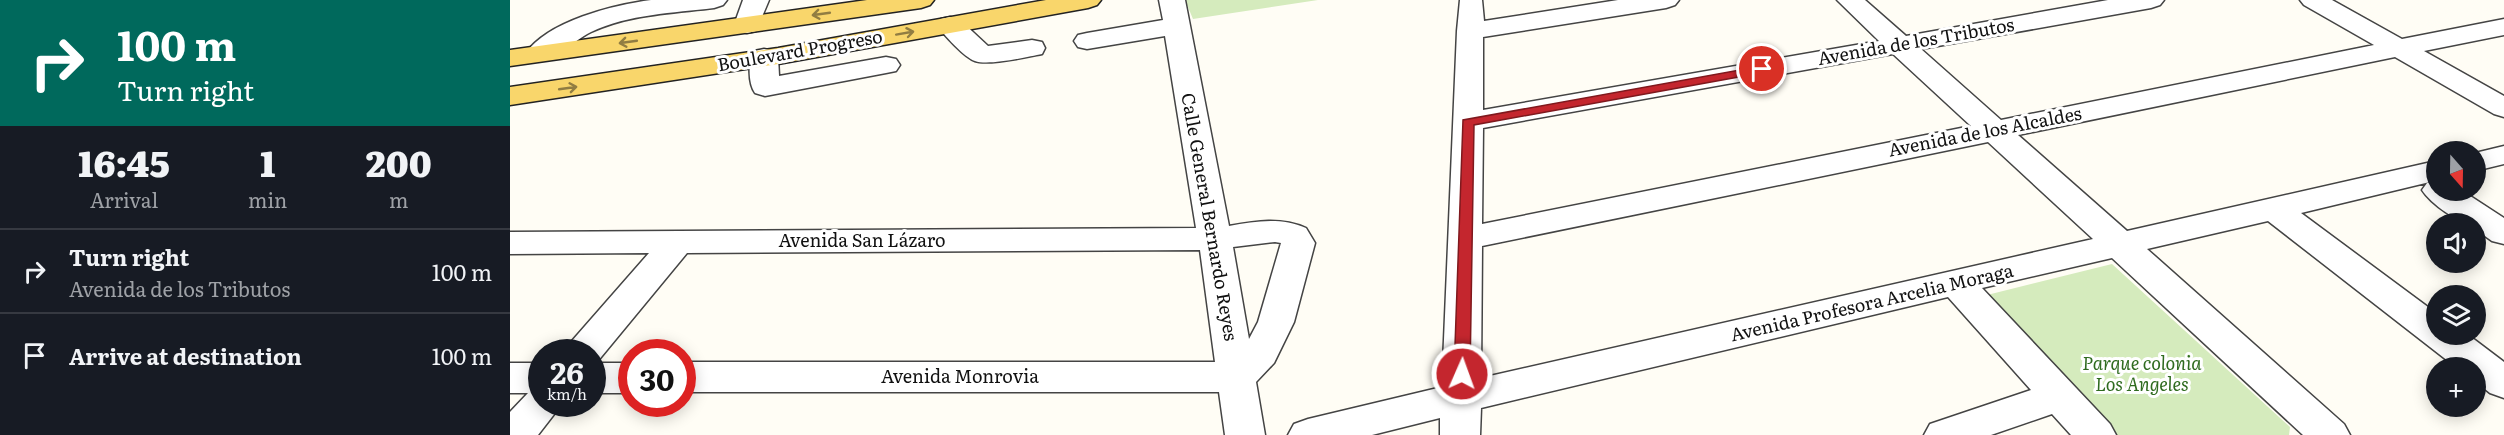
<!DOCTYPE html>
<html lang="en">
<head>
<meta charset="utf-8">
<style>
  :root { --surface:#171b24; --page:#242831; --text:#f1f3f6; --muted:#9ea1a6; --line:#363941 }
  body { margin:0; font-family:Literata,serif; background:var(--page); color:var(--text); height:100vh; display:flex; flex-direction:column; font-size:22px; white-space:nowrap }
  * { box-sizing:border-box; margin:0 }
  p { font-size:20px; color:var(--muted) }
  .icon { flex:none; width:33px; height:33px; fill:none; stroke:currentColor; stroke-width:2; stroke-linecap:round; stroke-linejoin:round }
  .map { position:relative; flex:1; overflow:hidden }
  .side { display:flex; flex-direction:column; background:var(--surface); width:510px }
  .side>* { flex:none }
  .banner { background:#00695c; color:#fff; overflow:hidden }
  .needle { width:39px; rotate:160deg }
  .controls { position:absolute; left:1916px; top:141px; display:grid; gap:12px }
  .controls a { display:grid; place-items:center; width:60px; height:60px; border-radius:50%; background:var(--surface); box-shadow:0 3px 15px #0003; font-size:30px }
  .speed { position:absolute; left:18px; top:339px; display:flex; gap:12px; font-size:30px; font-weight:700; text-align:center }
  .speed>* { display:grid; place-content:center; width:78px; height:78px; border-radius:50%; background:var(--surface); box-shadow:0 3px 15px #0003; line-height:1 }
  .speed small { font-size:15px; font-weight:400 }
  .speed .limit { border:9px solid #d22; background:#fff; color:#111 }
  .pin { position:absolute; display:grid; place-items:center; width:51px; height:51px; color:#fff; margin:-26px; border:3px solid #fff; border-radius:50%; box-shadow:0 2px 6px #0007 }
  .me { position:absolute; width:66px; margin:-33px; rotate:2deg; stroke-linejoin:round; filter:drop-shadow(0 0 4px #0008) }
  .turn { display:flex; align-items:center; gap:21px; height:126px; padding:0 18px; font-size:27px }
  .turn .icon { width:78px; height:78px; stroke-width:2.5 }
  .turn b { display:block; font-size:42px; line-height:51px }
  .eta { display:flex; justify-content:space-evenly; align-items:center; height:102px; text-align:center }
  .eta b { font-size:36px; font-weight:800; line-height:42px }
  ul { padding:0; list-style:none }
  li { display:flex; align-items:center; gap:18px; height:84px; padding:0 18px; border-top:2px solid var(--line) }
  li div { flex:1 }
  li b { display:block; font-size:22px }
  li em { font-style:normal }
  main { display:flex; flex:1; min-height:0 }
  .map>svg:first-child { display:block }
  .green { fill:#d5ebbd }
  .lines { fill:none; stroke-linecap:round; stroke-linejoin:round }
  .minor-casing { stroke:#444; stroke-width:3 }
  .major-casing { stroke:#222; stroke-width:3 }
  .minor { fill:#fff; fill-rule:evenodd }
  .major { fill:#f9d66b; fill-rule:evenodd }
  .oneway { stroke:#917d42 }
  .route { fill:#c4262e; stroke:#7f191e; stroke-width:1.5 }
  .labels { text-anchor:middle; stroke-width:6; stroke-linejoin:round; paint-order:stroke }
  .street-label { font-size:18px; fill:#111; stroke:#fff }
  .park-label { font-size:18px; font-style:italic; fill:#2f6b1f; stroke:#fff }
</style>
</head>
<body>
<main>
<section class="side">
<div class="banner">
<div class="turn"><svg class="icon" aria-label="right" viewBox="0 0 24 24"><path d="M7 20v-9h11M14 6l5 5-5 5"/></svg><div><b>100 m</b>Turn right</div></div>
</div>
<div class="eta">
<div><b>16:45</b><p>Arrival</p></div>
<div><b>1</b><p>min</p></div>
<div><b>200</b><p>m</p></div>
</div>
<ul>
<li><svg class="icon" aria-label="right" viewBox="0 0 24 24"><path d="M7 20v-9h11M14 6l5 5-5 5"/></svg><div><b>Turn right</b><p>Avenida de los Tributos</p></div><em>100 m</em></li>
<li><svg class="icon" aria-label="arrive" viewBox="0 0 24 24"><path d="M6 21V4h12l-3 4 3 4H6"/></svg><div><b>Arrive at destination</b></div><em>100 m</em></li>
</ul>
</section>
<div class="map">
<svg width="1994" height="435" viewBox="0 0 1994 435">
  <rect width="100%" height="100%" fill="#fffdf5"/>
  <path class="green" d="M675,0H808L683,19Z
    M1602,264L1780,427L1779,435H1606L1477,295Z"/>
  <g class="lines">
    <defs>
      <path id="minor" d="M141,0H217L213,5L204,8C163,13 119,14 81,32C61,42 42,65 19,60L15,54C38,21 103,5 141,0Z
        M233,0H259L246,31L237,33L228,31L224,25Z
        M649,0H675L719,226C746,221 771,217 796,228L805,243L784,322L764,363L746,382L755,435H715L709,392H172V362H705L690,250L177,253L87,362L82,363V352H55L61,342L139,253L0,254V232L686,228L655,36L577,49L568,47L564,41L568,35L577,33L653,20ZM765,242L771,243L748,322L739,339L723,247Z
        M950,0H972L974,21L1108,0H1169L1165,5L1156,8L973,37V110L1369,41L1327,0H1355L1396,36L1598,0H1654L1650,5L1641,8L1411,49L1491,120L1864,45L1794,5L1790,0H1822L1892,39L1994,19V35L1914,51L1994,96V117L1984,114L1885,57L1508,135L1617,231L1926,161V190H1951L1994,218V244L1982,241L1965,229V224C1949,224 1921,204 1912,190L1917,183L1924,181L1791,213L1926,313V334H1957L1994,362V398L1980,393L1965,381V368H1947L1758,221L1637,249L1834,424L1840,435H1793L1602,258L1472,288L1600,424L1606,435H1561L1542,414L1481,435H1414L1420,424L1521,390L1438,297L971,408L970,435H930V418L862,435H778L784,424L798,419L932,387L947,31ZM1383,54L1461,126L972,224L973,128ZM1478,142L1583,239L971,378L972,246Z
        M440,17L449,19L478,46L522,40L532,42L535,48L532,54C517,57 478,66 465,61C455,58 433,34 427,25L431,19Z
        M254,49L264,51L268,57L269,76L376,57L386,59L390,65L386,71L376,73L255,96L245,93C238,83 238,61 244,51Z
        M1994,146V164L1965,171V153Z
        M0,363H32V404H52L28,435H0V412L18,393H0Z
        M82,363H122V393H82Z"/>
      <path id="major" d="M357,0H424L420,5L411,8L0,66V50Z
        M536,0H591L587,5L578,8L268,64L0,105V87L268,48Z"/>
    </defs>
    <use href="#minor" class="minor-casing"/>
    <use href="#major" class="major-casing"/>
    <use href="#minor" class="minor"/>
    <use href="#major" class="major"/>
  </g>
  <defs><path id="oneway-shaft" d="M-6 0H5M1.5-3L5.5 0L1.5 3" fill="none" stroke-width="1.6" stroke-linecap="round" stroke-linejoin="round" transform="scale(1.5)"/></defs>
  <g class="oneway">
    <use href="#oneway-shaft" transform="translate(311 14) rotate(172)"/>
    <use href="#oneway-shaft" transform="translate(395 33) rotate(-10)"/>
    <use href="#oneway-shaft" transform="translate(118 42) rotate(172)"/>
    <use href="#oneway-shaft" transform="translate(58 88) rotate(-8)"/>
  </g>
  <path class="route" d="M1252,66L1258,69L1256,72L964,125L960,374L958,378H947L944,374L953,120Z"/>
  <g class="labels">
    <g class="street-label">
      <text transform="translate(1406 42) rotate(-10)" y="6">Avenida de los Tributos</text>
      <text transform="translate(290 51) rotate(-10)" y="6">Boulevard Progreso</text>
      <text transform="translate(1475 132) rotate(-11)" y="6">Avenida de los Alcaldes</text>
      <text transform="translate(699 217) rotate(80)" y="6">Calle General Bernardo Reyes</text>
      <text x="352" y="247">Avenida San Lázaro</text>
      <text transform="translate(1362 303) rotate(-13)" y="6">Avenida Profesora Arcelia Moraga</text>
      <text x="450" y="383">Avenida Monrovia</text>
    </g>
    <g class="park-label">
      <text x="1632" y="370">Parque colonia<tspan x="1632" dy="21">Los Angeles</tspan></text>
    </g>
  </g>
</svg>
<div class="controls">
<a><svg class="needle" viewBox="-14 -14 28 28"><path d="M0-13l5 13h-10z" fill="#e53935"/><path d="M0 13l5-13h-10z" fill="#9ea1a6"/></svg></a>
<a><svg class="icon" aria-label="sound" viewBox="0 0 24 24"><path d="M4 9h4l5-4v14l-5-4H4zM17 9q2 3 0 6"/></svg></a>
<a><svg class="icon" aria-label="layers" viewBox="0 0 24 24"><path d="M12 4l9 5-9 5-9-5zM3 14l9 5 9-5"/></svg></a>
<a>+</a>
</div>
<div class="speed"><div>26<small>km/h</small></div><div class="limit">30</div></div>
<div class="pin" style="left:1252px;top:69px;background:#d93025"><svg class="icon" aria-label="arrive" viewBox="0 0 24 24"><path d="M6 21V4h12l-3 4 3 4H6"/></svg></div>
<svg class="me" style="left:952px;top:374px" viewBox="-20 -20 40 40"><circle r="17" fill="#c4262e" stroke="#fff" stroke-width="3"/><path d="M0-11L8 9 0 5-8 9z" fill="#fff"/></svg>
</div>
</main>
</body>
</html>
